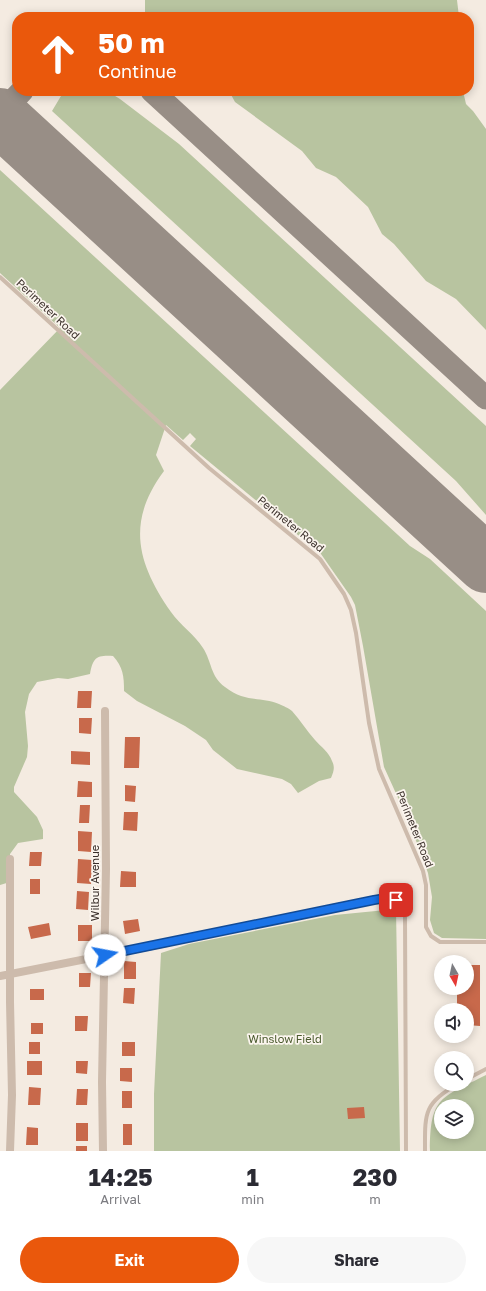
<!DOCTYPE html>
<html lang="en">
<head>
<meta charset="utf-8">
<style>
  :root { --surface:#fff; --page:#f7f7f7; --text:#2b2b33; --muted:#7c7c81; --accent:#ea580c }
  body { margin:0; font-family:"Golos Text",sans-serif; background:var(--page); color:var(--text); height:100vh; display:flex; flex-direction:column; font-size:15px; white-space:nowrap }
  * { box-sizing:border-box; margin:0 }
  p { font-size:13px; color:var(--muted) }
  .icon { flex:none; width:22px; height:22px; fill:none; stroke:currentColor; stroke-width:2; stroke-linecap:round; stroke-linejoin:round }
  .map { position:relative; height:1151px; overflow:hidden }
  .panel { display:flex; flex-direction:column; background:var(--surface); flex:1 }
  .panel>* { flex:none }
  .guide { position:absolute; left:12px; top:12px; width:462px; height:84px; border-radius:16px; box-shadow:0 2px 10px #0003; background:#ea580c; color:#fff; overflow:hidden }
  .needle { width:26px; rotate:171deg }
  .controls { position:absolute; left:434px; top:955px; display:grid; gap:8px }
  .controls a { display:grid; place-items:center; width:40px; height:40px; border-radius:50%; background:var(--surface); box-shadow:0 2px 10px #0003; font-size:20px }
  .pin { position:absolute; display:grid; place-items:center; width:34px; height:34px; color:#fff; margin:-17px; border-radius:8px; box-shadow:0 2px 6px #0006 }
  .me { position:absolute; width:44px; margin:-22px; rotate:78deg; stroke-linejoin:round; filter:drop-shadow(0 0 3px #0008) }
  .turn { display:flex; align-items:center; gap:14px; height:84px; padding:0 20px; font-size:18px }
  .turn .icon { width:52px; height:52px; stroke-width:2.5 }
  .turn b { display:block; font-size:28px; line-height:34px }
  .eta { display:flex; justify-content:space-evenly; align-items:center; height:68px; text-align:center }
  .eta b { font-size:24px; font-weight:700; line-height:28px }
  .button { display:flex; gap:8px; margin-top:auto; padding:8px 20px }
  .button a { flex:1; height:46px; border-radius:24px; background:var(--accent); color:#fff; font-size:16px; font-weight:700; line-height:46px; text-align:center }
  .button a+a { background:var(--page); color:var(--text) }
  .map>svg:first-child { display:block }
  .green { fill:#b8c4a0; fill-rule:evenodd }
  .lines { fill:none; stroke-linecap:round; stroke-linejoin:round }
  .taxiway { stroke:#988e86; stroke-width:23 }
  .runway { stroke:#988e86; stroke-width:58 }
  .building { fill:#c8694b }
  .lane { stroke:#cdbbac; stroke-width:4 }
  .street { stroke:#cdbbac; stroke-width:8 }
  .route-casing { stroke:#114b97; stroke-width:10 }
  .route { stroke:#1a73e8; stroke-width:7 }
  .labels { text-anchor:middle; stroke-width:3.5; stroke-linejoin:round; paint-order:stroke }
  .street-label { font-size:11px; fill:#3b302b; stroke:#fbf5ee }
  .park-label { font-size:11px; fill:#4a5a2e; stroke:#fbf5ee }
</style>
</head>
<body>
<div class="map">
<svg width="486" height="1151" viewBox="0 0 486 1151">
  <rect width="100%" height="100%" fill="#f4ebe1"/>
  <path class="green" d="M145,0H457L459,17H145Z
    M64,91H107L120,99L179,144L486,426V515L456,481L52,111Z
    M229,91H463L466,104L473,111L486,129V330L456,299L426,281L394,244L382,234L368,207L336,177L316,168L302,151L235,102Z
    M0,170L410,546L430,559L486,611V939L442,938L434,933L430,920L432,897L428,873L409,822L384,767L363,646L355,605L351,597L321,554L190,446L196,439L190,433L183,440L166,425L156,455L164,471C126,522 137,563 171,612C180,625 195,635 203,648C212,662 210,676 225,687C245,703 260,696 279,704C283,706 289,708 292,711C300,720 307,731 315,740C321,747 329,752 332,761C335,767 334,771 331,778L319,781L298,793L291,784L282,779L237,769L213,750L206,740L185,726L137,701L124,691C124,676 123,667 113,656C96,655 93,658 90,674L68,679L58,678L37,682L29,694L25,712L28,746L27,757L14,787V792L37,817L43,830V839L18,843L10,854V882L0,885V390L60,328L0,273Z
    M396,909L400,1151H154V1094L161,953L189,944L335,915Z
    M486,1075V1151H430C430,1096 441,1098 486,1075ZM441,1106H467V1132H441Z"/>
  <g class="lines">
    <path class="taxiway" d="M152,91L486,398
      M0,114L22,91"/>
    <path class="runway" d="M0,117L486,564"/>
  </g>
  <path class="building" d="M78,691H92L91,708H77Z
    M79,718H92L91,734L79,733Z
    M125,737H140L139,768H124Z
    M71,751L90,752V765L71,764Z
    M78,781L92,782V797H77Z
    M125,785L136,786L135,802L125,801Z
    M80,805H90L89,823H79Z
    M124,812H138L137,831L123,830Z
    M78,831L92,832L91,852L78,851Z
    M30,852H42L41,866H29Z
    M78,859L92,860L91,884L77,883Z
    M121,871L136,872V887H120Z
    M30,879H40V894H30Z
    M77,891L89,892L88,910L76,909Z
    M138,919L140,931L125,934L123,921Z
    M49,923L51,935L31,939L28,927Z
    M78,925H92V941H78Z
    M124,961L136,962V979H124Z
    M467,965H480V1026L467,1025V1010H457V988H467Z
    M79,973H91L90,987H79Z
    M124,988H135L134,1004L123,1003Z
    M30,989H44V1000H30Z
    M75,1016H88L87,1031H75Z
    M31,1023H43V1034H31Z
    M29,1042H40V1054H29Z
    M122,1042H135V1056H122Z
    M27,1061H42V1075H27Z
    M76,1061H88L87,1074L76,1073Z
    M120,1068H132V1082L120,1081Z
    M29,1087L41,1088L40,1105H28Z
    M77,1089H88L87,1105H76Z
    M122,1091H132V1108H122Z
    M364,1107L365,1118L348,1119L347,1108Z
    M76,1123H88V1141H76Z
    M123,1124H132V1145H123Z
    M27,1127L38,1128V1145H26Z
    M76,1146H87V1151H76Z"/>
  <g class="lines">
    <path class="lane" d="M0,277L209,468L320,559L344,594L351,610L356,633L369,723L379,769L423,871L426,885V927L431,936L440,942H486
      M167,943L374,900L386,898L401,902L405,917L406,1151
      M467,1079L486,1069
      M425,1151C425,1114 423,1103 458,1084"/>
    <path class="street" d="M0,976L167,943
      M10,1151L12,1095L10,1002V859
      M103,1151L102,1082L106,869L105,711"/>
  </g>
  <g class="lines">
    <defs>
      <path id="route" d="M105,955L374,900L386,898L396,900"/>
    </defs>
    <use href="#route" class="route-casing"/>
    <use href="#route" class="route"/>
  </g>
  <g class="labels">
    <g class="street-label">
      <text transform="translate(48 309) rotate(43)" y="4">Perimeter Road</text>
      <text transform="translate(291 524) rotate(39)" y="4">Perimeter Road</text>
      <text transform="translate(415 829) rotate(68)" y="4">Perimeter Road</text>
      <text transform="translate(95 883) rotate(-90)" y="4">Wilbur Avenue</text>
    </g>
    <g class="park-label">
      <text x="285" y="1043">Winslow Field</text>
    </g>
  </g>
</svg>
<div class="controls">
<a><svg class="needle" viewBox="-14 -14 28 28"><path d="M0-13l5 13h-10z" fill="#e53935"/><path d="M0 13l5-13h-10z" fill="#7c7c81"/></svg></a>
<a><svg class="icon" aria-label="sound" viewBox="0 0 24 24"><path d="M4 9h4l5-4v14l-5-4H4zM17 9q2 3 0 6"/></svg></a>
<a><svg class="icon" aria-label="search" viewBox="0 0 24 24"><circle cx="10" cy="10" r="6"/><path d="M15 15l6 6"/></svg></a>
<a><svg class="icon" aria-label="layers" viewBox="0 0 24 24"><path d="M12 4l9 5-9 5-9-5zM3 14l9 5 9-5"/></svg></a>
</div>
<div class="pin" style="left:396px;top:900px;background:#d93025"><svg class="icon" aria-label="arrive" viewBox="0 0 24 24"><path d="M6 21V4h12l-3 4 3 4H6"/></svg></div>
<svg class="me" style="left:105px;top:955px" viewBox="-20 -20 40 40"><circle r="19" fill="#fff"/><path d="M0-13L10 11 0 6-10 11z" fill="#1a73e8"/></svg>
<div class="guide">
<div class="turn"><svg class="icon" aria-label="ahead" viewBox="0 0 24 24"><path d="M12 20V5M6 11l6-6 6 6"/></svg><div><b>50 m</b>Continue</div></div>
</div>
</div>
<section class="panel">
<div class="eta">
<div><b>14:25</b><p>Arrival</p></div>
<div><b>1</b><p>min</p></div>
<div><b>230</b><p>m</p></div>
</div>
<div class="button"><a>Exit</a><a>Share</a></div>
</section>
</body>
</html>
